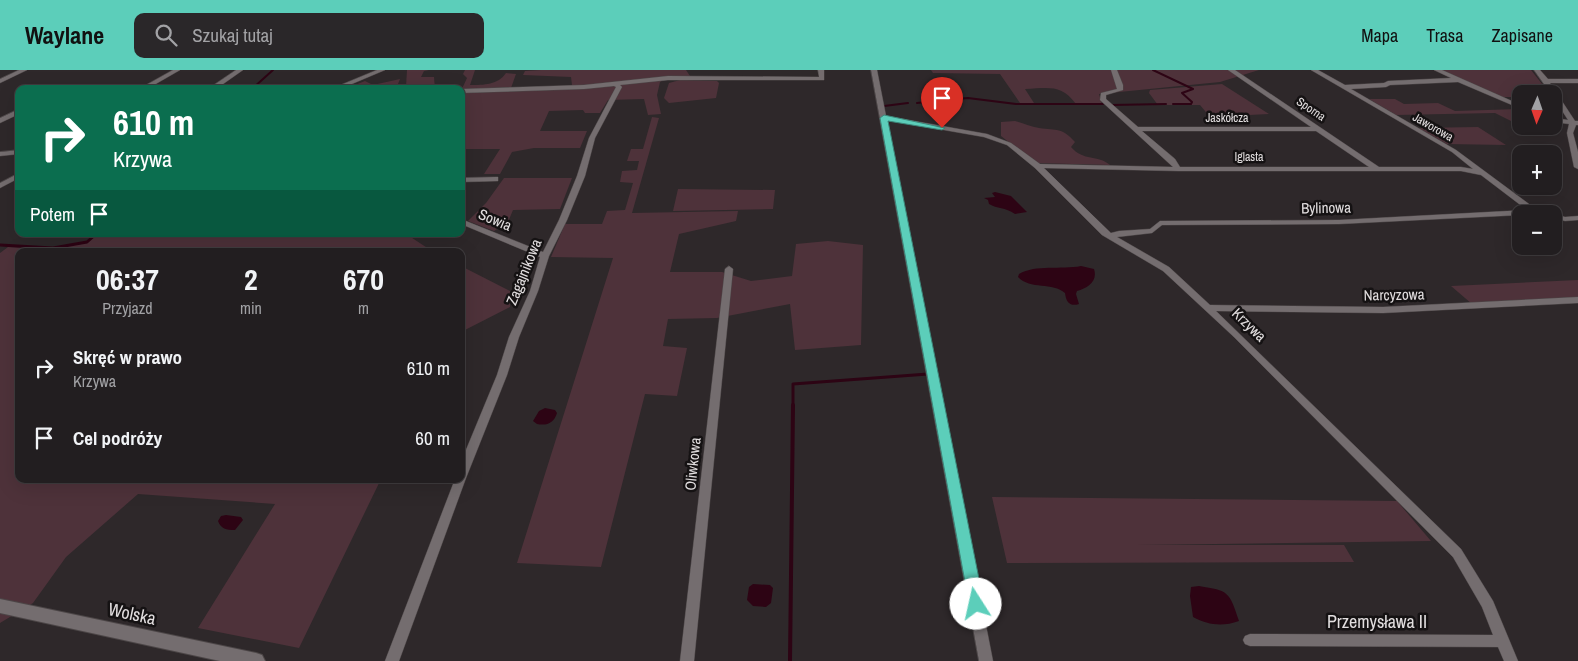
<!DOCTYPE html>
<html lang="pl">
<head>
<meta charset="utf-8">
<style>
  :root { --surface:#221e20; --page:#2a2729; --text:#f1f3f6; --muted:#a2a2a5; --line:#3f3c3e; --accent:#5cceba }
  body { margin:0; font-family:"Archivo Narrow",sans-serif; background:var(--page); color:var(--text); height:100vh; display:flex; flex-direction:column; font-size:19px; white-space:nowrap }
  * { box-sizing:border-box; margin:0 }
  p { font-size:16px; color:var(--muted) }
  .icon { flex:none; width:28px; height:28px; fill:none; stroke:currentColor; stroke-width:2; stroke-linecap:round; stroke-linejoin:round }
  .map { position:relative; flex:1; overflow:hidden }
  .side { position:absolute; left:15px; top:178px; width:450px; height:235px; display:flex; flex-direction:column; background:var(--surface); border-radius:10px; box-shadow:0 5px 20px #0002,0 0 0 1px var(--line) }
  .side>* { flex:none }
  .banner { position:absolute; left:15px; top:15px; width:450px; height:152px; border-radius:10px; box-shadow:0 5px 20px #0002,0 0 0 1px var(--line); background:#0b6e4f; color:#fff; overflow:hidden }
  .needle { width:32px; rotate:182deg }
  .tools { position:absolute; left:1512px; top:15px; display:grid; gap:10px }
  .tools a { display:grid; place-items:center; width:50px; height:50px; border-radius:10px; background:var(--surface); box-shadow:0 5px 20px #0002,0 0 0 1px var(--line); font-size:25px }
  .pin { position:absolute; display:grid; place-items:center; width:42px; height:42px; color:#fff; margin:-51px -21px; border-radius:50% 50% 50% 0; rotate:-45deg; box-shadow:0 0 5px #0007 }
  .pin .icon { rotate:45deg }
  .me { position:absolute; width:55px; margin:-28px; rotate:350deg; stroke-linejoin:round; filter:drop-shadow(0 0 4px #0008) }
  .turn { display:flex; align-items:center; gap:18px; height:105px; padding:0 15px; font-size:22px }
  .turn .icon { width:65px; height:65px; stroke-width:2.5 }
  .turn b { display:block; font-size:35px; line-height:42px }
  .then { display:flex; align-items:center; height:48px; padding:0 15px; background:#0003; gap:10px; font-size:19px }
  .eta { display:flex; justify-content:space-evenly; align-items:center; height:85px; text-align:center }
  .eta b { font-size:30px; font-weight:700; line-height:35px }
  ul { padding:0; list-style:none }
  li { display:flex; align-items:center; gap:15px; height:70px; padding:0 15px }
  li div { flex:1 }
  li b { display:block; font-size:19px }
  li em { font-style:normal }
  header { display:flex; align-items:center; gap:30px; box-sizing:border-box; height:70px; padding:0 25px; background:var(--accent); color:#111 }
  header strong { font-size:24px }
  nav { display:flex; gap:28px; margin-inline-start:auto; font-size:18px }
  .search { width:350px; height:45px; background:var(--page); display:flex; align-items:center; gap:12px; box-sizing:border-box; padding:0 18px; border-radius:10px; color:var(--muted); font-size:19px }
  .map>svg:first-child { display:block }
  .green { fill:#4e323a }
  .water { fill:#2d0414 }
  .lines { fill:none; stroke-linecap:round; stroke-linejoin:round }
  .stream-far2 { stroke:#2d0414; stroke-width:2 }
  .stream-far1 { stroke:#2d0414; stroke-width:3 }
  .stream { stroke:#2d0414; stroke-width:4 }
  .minor-casing { stroke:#4c4647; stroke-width:1 }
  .tertiary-casing { stroke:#4c4647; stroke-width:2 }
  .minor { fill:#746d6f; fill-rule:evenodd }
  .tertiary { fill:#746d6f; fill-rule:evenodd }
  .route { fill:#5cceba; stroke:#3c8679 }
  .labels { text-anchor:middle; stroke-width:5; stroke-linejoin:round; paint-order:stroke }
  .far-street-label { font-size:12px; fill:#e2dedf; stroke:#151213 }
  .street-label { font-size:15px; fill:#e2dedf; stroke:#151213 }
  .near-street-label { font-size:18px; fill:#e2dedf; stroke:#151213 }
</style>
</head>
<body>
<header>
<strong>Waylane</strong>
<div class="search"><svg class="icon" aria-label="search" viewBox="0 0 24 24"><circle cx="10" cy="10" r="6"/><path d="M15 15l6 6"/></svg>Szukaj tutaj</div>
<nav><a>Mapa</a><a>Trasa</a><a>Zapisane</a></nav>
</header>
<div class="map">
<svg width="1578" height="591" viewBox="0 0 1578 591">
  <rect width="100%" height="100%" fill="#2e282a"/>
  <path class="green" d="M407,0H429L424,1L421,7H434L435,19H409L406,17Z
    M465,0H475L470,15C484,15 498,15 506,3L516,4L511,18L461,21L467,8L463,4Z
    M541,0H686L690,6L664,9L660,12L657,25L661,44L648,45L644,29L608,30L600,43H585L583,40L549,41L540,61H587L580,78H534L512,82L500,104H484L500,79H461V23L535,20L572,15L571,7L523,5L525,1Z
    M931,0H1259L1220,12L1099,24L1102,34H1076C1061,14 1049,18 1025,19L1034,33H1020L1000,4L933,3Z
    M1441,0H1531L1550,24H1521V27H1500Z
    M400,9L396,19H345L365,11L373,15Z
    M680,10L717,11L719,13L716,28L669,33L664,28L669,13Z
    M1222,14L1269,44L1210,47L1200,35H1158L1149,23L1150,20Z
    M1369,29H1395L1404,34L1438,33L1455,41L1519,39L1521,40V51H1511L1495,43L1396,45Z
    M652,47L659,48L632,143L738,141L736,151L679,164L670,202H722L751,211L792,206L796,174L828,171L863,175L861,275L795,280L790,234L717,248L668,249L663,276L687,278L677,326L645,324L601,497L517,493L613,188L551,187L565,154H602L607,141L625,140L633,113L620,112L622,101L637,100L639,91H627L631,79H643Z
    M1015,51C1023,53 1031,57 1039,58C1057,61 1062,57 1075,72L1071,77C1084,92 1097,84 1110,95L1035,93L1001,66V52Z
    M1478,57L1506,75L1447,74L1418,58Z
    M504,108H572L560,139L513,140L508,152L494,161L468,151L486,133Z
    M678,119L775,120L773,139L673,141Z
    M98,164H406L432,181H19V409H381L299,578L198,558L275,434L138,424L66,487L33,533L0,553V183L8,177L51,179L87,173Z
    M461,196L510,221V237L461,262Z
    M1578,210V228L1472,234L1451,216Z
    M992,427L1397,431L1431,471L1138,475H1344L1354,492L1007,493Z"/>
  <path class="water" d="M995,122L1011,126L1027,142L1015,144C1005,137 997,139 989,134L988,130L984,128L995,127L992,123Z
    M1081,196L1094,199C1098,211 1088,218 1077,221L1076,224L1079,234C1070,237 1066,232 1065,223C1053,212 1030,220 1018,207L1019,204C1036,194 1061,200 1081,196Z
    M545,338L555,340L557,343C554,353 547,356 537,354L533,351L539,341Z
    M226,445L241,447L243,450L235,460C226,460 221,459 218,451L221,446Z
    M753,514L770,515L773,518L771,533L766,537L753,536L747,530L749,517Z
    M1199,516C1229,521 1229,521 1239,551C1222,557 1208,555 1193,547L1190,526L1191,517Z"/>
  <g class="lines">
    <path class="stream-far2" d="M1153,0L1193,19L1182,23L1192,32L1191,34H1173
      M252,19L273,0
      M945,30L968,28L1016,34H1103
      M917,33L935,31
      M1111,35L1166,34
      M884,36L908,33"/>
    <path class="stream-far1" d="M0,175L53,178L87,172L96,164
      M793,336V314L928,304"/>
    <path class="stream" d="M790,591L793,335"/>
    <defs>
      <path id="minor" d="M19,0H27L0,13V9Z
        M173,0H180L147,19H139Z
        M236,0H243L216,19H208Z
        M377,0H385L340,19H331Z
        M818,0H824V10H668L620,15L622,17L595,68L585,106L567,150L549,186L538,221L519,267L507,305L466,408L399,591H385L455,409H461V392L497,305L509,267L530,221L540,187L461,154V149L543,182L559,150L577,106L589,68L616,17L614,16L584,19L461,23V19L584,15L668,6L819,7Z
        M871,0H877L886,46L987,64L1011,73L1040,94L1173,97L1100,30L1101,23L1117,19L1111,0H1117L1123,15V20L1106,25V29L1138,57H1311L1228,0H1235L1379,97H1461L1473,99L1452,82L1311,0H1318L1345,15L1384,13L1388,11L1451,8L1434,0H1442L1521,35V39L1519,38L1458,12L1390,15L1386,17L1351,19L1456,80L1537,140L1551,144H1521V145L1339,154L1162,155L1152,163L1117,167L1169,197L1210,235L1383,237L1578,227V233L1383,243L1216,241L1461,479L1493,531L1518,591H1504L1498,577L1250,576L1245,574L1243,570L1245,566L1250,564L1493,565L1482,537L1453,487L1234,267L1163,201L1102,165L1035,98L1007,75L984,67L887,50L993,591H979ZM1142,61H1316L1369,97H1180L1175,89ZM1044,98L1178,101H1461L1481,105L1527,140L1339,150L1160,151L1150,159L1119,161L1111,163Z
        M1534,0H1540L1548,9H1578V13H1550L1575,51H1578V55H1576L1573,63L1578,82V99L1574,97L1567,63L1569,54L1554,52V48L1568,50L1554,28V24H1551Z
        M19,39V44L0,53V48Z
        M19,80V84L0,86V82Z
        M19,103V108L0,118V113Z
        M495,107H498V111L461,112V108Z
        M1553,144H1554L1565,147L1578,146V150L1565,151L1554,148Z
        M729,196L733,199L694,591H680L725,199Z"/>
      <path id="tertiary" d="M0,529L256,583L262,585L265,591H220L0,543Z"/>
    </defs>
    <use href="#minor" class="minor-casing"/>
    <use href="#tertiary" class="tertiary-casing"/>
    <use href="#minor" class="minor"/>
    <use href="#tertiary" class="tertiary"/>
  </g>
  <path class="route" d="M884,45L945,58L942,60L888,51L984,534L981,538L976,540L971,538L969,534L880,48Z"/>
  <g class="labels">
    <g class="far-street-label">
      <text transform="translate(1311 39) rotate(34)" y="4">Sporna</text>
      <text x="1227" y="52">Jaskółcza</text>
      <text transform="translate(1433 57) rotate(30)" y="4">Jaworowa</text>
      <text x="1249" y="91">Iglasta</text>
    </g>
    <g class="street-label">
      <text transform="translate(1326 138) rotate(-1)" y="5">Bylinowa</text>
      <text transform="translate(495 150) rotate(23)" y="5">Sowia</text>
      <text transform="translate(524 202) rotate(-68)" y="5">Zagajnikowa</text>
      <text transform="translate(1394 225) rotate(-1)" y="5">Narcyzowa</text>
      <text transform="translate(1249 255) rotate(44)" y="5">Krzywa</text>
      <text transform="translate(693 394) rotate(-84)" y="5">Oliwkowa</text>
    </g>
    <g class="near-street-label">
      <text transform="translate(132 544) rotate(12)" y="6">Wolska</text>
      <text x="1377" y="558">Przemysława II</text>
    </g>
  </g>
</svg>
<div class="tools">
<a><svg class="needle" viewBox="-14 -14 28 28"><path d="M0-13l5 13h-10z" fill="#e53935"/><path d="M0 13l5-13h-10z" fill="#a2a2a5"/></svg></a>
<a>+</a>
<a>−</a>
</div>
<div class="pin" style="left:942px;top:58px;background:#d93025"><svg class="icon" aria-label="arrive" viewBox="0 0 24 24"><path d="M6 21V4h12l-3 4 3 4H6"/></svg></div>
<svg class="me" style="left:976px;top:534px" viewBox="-20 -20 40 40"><circle r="19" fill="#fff"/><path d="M0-13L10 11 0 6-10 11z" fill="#5cceba"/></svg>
<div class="banner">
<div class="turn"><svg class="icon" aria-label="right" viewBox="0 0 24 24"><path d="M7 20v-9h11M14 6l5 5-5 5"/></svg><div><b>610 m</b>Krzywa</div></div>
<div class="then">Potem<svg class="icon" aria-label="arrive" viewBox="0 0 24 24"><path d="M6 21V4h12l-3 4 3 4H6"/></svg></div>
</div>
<section class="side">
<div class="eta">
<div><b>06:37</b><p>Przyjazd</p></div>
<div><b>2</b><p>min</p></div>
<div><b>670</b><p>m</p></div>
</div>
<ul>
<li><svg class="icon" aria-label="right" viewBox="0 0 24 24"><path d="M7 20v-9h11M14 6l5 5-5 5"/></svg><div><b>Skręć w prawo</b><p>Krzywa</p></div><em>610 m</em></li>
<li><svg class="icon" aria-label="arrive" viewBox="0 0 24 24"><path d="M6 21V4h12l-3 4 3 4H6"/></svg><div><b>Cel podróży</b></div><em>60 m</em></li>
</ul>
</section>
</div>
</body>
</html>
